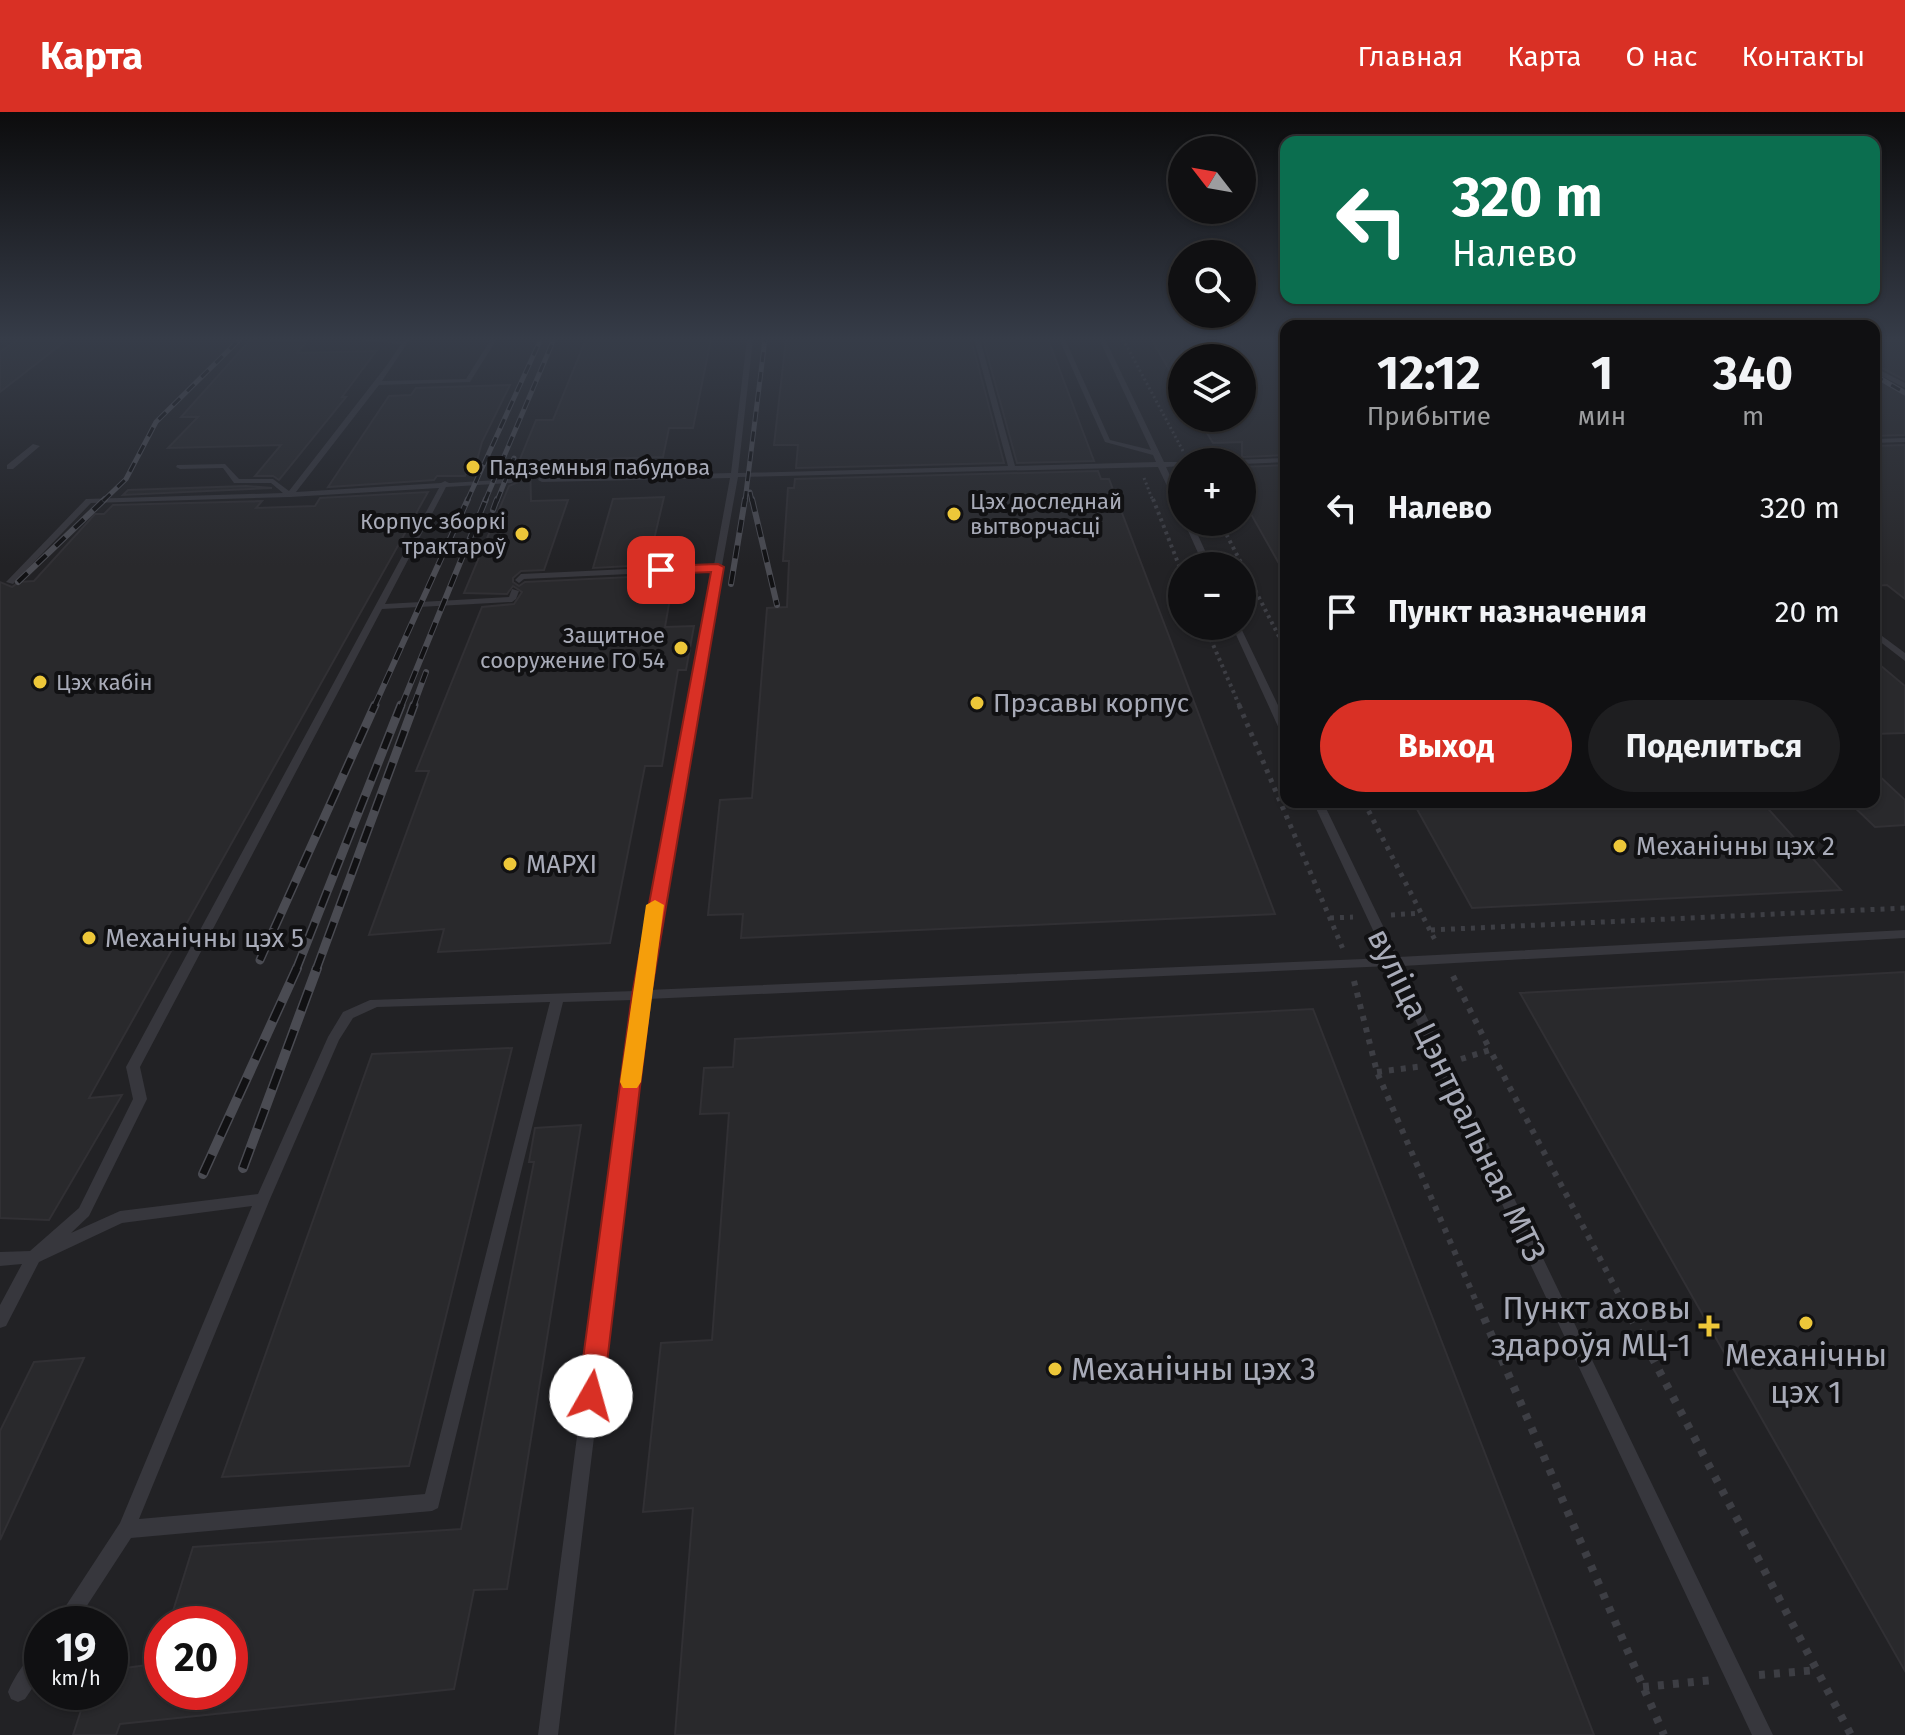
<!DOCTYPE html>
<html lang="ru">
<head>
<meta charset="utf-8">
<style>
  :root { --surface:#101012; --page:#1e1e20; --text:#f1f3f6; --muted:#9c9d9f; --line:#303032; --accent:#d93025 }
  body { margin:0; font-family:"Fira Sans",sans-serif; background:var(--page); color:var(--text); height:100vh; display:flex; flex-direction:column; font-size:30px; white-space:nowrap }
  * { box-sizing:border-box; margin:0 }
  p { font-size:26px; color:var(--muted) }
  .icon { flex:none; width:44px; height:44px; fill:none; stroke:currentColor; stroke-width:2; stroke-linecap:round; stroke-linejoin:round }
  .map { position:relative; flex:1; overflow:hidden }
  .drawer { position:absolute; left:1280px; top:208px; width:600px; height:488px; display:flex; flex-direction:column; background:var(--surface); border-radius:16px; box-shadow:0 2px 6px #0004,0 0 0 2px var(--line) }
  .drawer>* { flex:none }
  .guide { position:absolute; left:1280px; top:24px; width:600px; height:168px; border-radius:16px; box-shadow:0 2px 6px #0004,0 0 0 2px var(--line); background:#0b6e4f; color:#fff; overflow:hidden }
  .needle { width:52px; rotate:301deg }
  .buttons { position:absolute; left:1168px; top:24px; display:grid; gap:16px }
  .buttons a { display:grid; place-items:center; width:88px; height:88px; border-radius:50%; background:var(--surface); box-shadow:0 2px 6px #0004,0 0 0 2px var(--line); font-size:40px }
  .speed { position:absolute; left:24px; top:1494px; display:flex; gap:16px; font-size:40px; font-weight:700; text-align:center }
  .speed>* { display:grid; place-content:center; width:104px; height:104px; border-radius:50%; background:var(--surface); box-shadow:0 2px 6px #0004,0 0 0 2px var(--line); line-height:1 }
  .speed small { font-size:20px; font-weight:400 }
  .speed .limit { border:12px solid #d22; background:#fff; color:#111 }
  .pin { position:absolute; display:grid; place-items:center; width:68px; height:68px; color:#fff; margin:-34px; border-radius:16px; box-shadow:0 4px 12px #0006 }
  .me { position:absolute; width:88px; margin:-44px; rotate:7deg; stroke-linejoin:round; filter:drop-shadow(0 0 6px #0008) }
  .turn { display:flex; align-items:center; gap:28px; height:168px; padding:0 40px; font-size:36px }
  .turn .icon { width:104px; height:104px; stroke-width:2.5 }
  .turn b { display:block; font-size:56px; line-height:68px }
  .eta { display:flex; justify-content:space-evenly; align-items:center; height:136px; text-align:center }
  .eta b { font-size:48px; font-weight:700; line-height:56px }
  .action { display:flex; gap:16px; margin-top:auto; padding:16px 40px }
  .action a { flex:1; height:92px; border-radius:48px; background:var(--accent); color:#fff; font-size:32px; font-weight:700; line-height:92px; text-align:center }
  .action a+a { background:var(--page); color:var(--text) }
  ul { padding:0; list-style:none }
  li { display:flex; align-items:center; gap:24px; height:104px; padding:0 40px }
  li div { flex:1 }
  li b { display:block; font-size:30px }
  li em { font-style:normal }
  header { display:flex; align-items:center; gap:48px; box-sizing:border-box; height:112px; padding:0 40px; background:var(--accent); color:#fff }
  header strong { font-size:38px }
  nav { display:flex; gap:44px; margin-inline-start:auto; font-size:28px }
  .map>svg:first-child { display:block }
  .built { fill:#222225; fill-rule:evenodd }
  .building { fill:#29292c; stroke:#313034; stroke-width:2 }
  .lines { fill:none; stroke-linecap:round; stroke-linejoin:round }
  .path-far4 { stroke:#3d3e44; stroke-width:3; stroke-dasharray:2 3; stroke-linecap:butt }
  .path-far3 { stroke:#3d3e44; stroke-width:4; stroke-dasharray:3 4; stroke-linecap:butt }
  .path-far2 { stroke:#3d3e44; stroke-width:5; stroke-dasharray:4 6; stroke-linecap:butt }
  .path-far1 { stroke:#3d3e44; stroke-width:6; stroke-dasharray:5 7; stroke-linecap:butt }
  .path { stroke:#3d3e44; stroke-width:8; stroke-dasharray:6 9; stroke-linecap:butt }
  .service { fill:#37373d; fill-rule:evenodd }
  .rail-far3-casing { stroke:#4a4b52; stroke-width:5 }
  .rail-far2-casing { stroke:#4a4b52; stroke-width:6 }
  .rail-far1-casing { stroke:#4a4b52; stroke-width:9 }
  .rail-casing { stroke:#4a4b52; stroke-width:10 }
  .rail-far3 { stroke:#111113; stroke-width:3; stroke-dasharray:10; stroke-linecap:butt }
  .rail-far2 { stroke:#111113; stroke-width:4; stroke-dasharray:13; stroke-linecap:butt }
  .rail-far1 { stroke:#111113; stroke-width:6; stroke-dasharray:17; stroke-linecap:butt }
  .rail { stroke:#111113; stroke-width:7; stroke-dasharray:21; stroke-linecap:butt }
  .route { fill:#d93025; stroke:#8d1f18; stroke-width:2 }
  .slow { fill:#f59e0b }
  .poi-dot { fill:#edc739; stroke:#111113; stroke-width:3 }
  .labels { text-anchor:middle; stroke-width:8; stroke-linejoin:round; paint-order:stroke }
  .far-poi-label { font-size:22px; fill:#a8abb8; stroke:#111113; text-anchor:start }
  .poi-label { font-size:26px; fill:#a8abb8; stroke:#111113; text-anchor:start }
  .near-street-label { font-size:32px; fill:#a8abb8; stroke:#111113 }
  .near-poi-label { font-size:32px; fill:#a8abb8; stroke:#111113; text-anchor:end }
</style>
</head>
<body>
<header>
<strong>Карта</strong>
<nav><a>Главная</a><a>Карта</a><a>О нас</a><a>Контакты</a></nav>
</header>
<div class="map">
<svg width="1905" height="1623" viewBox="0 0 1905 1623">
  <rect width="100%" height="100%" fill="#161618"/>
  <path class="built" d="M0,227H1286V690H1874V227H1905V1623H0ZM1182,246H1242V306H1182ZM1182,350H1242V410H1182ZM1182,454H1242V514H1182ZM42,1512H110V1580H42ZM162,1512H230V1580H162Z"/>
  <path class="building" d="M18,227H68L0,280V240Z
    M251,227L307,229L297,241L376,239L342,285H346L279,368L273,364H255L281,333L168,336L198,305H181Z
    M586,227H711L693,316H669L663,345L530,349L531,389L568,388L544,458L521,459L513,466V470L519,474L525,470L674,463L665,515L694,514L686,558H678L662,654H645L610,831L438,840L444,817L369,823L429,659H416L482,495L514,492L522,480L513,474L507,482L464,481L509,374L518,370L513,364L536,308H553Z
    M786,227H971L1004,351L796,356L798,333H774Z
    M983,227H1048L1094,349L1017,351Z
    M1151,227H1182V279Z
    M1242,227H1286V343L1242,345V330L1213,331L1198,306H1242Z
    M1874,227H1905V268L1874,252Z
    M1874,263L1905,279V323L1874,324Z
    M510,273L482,330L474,359H467L465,364H437L434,368L328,375L389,284L411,283L416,276Z
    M1905,333V487L1887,473L1874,474V334Z
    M1286,353V464L1242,386V355Z
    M1098,359L1101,367H1109L1275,802L741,826L743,802L708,803L720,688L752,686L767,496L787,495L789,449H783L788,376H794L795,367Z
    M246,374L272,376L123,383L128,378Z
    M428,380L89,986L122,983L49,1108L0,1106V470L12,475L19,470L34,469L95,402H104L113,393L262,389L256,396L315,394L320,386Z
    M664,385L648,453L593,456L613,387Z
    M1874,548L1905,574V621L1874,622Z
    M1874,659L1905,688V713L1875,715L1849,690H1874Z
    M1413,690H1762L1841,778L1472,796Z
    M1905,860V1559L1520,881Z
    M1313,897L1594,1623H675L693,1396L643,1400L661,1231L712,1228L729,1001L700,1002L704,956L733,955L735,927Z
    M512,936L409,1354L222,1365L372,942Z
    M581,1013L507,1477L474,1478L454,1577L120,1612L116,1623H73L87,1580H110V1558L162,1551V1580H230V1512H169L193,1435L461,1417L534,1050H529L535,1016Z
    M84,1246L0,1428V1319L34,1250Z"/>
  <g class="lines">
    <path class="path-far4" d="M1123,227L1183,339
      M1144,366L1153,389"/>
    <path class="path-far3" d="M1153,387L1182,461
      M1220,410L1286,538
      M1205,514L1240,595"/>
    <path class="path-far2" d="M1239,593L1343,837
      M1364,690L1436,830
      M1391,803L1421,801
      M1330,806L1353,805
      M1431,818L1905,796"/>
    <path class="path-far1" d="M1453,864L1490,938
      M1354,869L1377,960L1478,1194
      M1461,947L1490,938L1625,1194
      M1377,960L1424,954"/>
    <path class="path" d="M1478,1192L1664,1623
      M1624,1192L1851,1623
      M1759,1563L1817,1558
      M1643,1575L1713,1568"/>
    <path class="service" d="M349,227L403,229L410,227L382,269L466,267L491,227H497L470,270L379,273L296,380L441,371L445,369L449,371L514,367L515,369L511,371L446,375L385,492L509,485L512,477L519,479L516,487L512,490L382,497L140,955L147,987L89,1104L71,1121L120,1099L258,1082L328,925L343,900L370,888L635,879L652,774L713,458L524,467L519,471L515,468L521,462L714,453L730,366L542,370L538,368L539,366L731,361L747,227H753L738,361L1008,354L974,227H980L1015,354L1156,350L1153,343L1105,330L1059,227H1065L1110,328L1151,338L1099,227H1105L1164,350H1183L1182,354L1166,355L1182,389V399L1178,397L1158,355L738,365L664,774L648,878L1386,846L1313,690H1323L1398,845L1905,818V826L1402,854L1773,1623H1752L1390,854L647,887L558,1623H538L634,888L563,890L438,1396L432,1399L131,1426L75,1512H54L120,1411L252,1094L122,1111L39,1150L6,1214L0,1216V1193L22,1152L0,1154V1140L30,1139L79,1096L133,987L126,955L439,376L290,385L91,391L13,472L6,470L86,387L283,381L271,371H234L223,356L180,357L176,355L177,353L225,352L239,367H273L289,379L387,253L401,232ZM550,890L425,1382L139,1407L270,1087L339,928L353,906L377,895Z
      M1874,255L1905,271V276L1874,260Z
      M1905,326V330L1874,331V327Z
      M33,332L40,334L13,357H7V353Z
      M1286,346V350L1242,352V350H1230L1234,348Z
      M1184,410H1192L1212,454H1204Z
      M1232,514H1240L1286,610V624L1281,621Z
      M1874,518L1905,541V549L1874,525Z
      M42,1535V1562L25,1587L18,1590L11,1587L8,1580C13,1567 30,1540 42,1535Z"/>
    <defs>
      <path id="rail-far3" d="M1874,263L1905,281
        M750,380L752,389
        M103,389L126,367L156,310L240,227
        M467,389L539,231
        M485,389L554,227
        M497,389L514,346
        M745,389L765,227"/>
      <path id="rail-far2" d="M752,387L777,493
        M493,398L497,387
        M18,470L105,387
        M731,472L745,387
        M374,595L468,387
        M401,595L486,387
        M413,595L426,560"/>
      <path id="rail-far1" d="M260,848L375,593
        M296,858L401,593
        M316,858L414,593"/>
      <path id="rail" d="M243,1056L317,856
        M203,1062L297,856"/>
    </defs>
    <use href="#rail-far3" class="rail-far3-casing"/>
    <use href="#rail-far2" class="rail-far2-casing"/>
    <use href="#rail-far1" class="rail-far1-casing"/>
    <use href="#rail" class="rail-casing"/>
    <use href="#rail-far3" class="rail-far3"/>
    <use href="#rail-far2" class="rail-far2"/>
    <use href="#rail-far1" class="rail-far1"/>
    <use href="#rail" class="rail"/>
  </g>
  <linearGradient id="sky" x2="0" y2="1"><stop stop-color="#0c0c0d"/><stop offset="0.5" stop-color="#363c48"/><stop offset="1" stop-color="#363c48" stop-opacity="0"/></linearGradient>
  <rect width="1905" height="454" fill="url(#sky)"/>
  <path class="route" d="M718,452L724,455L651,883L603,1284L600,1292L591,1295L582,1292L578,1284L632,883L711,460L661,462L655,458L661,454Z"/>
  <path class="slow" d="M655,788L664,793L641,970L637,976H623L620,970L646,793Z"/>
  <g class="poi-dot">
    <circle cx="473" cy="355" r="8"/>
    <circle cx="954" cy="402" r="8"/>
    <circle cx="522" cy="422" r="8"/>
    <circle cx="681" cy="536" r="8"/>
    <circle cx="40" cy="570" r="8"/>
    <circle cx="977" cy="591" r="8"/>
    <circle cx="1620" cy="734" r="8"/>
    <circle cx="510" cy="752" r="8"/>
    <circle cx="89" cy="826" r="8"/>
    <circle cx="1806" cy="1211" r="8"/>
    <path d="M1705 1202h8v8h8v8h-8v8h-8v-8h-8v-8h8z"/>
    <circle cx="1055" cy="1257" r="8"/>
  </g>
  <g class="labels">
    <g class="far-poi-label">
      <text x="489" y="363">Падземныя пабудова</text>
      <text x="970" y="397">Цэх доследнай<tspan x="970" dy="25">вытворчасці</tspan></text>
      <text x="506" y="417" text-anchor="end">Корпус зборкі<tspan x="506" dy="25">трактароў</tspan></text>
      <text x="665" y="531" text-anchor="end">Защитное<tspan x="665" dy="25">сооружение ГО 54</tspan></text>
      <text x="56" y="578">Цэх кабін</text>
    </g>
    <g class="poi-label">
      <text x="993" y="600">Прэсавы корпус</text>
      <text x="1636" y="743">Механічны цэх 2</text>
      <text x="526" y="761">МАРХІ</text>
      <text x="105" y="835">Механічны цэх 5</text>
    </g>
    <g class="near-street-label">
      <text transform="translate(1457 983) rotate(64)" y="11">вуліца Цэнтральная МТЗ</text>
    </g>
    <g class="near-poi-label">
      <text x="1691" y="1207">Пункт аховы<tspan x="1691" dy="37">здароўя МЦ-1</tspan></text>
      <text x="1806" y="1254" text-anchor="middle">Механічны<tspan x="1806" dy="37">цэх 1</tspan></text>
      <text x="1071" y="1268" text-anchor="start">Механічны цэх 3</text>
    </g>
  </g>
</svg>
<div class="buttons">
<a><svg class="needle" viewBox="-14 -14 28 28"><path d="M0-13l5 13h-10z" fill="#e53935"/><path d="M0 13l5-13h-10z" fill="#9c9d9f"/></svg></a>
<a><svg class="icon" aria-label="search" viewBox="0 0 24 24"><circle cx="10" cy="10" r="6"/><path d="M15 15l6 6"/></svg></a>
<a><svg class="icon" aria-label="layers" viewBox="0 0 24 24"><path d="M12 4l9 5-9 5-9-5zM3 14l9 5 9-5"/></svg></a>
<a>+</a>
<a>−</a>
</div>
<div class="speed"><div>19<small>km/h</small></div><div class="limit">20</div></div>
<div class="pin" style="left:661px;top:458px;background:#d93025"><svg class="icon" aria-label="arrive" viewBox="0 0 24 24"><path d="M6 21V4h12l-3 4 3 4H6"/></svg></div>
<svg class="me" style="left:591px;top:1284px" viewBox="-20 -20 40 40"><circle r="19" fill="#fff"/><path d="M0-13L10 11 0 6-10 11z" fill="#d93025"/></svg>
<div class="guide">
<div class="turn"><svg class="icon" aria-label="left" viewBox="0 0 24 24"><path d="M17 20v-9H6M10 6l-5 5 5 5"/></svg><div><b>320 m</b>Налево</div></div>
</div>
<section class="drawer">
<div class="eta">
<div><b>12:12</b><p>Прибытие</p></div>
<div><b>1</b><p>мин</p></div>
<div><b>340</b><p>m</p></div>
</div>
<ul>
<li><svg class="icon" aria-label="left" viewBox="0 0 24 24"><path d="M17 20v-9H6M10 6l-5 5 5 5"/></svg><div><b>Налево</b></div><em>320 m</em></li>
<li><svg class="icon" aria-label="arrive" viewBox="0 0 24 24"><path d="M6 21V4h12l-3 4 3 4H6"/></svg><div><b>Пункт назначения</b></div><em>20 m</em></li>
</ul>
<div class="action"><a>Выход</a><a>Поделиться</a></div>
</section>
</div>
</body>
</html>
